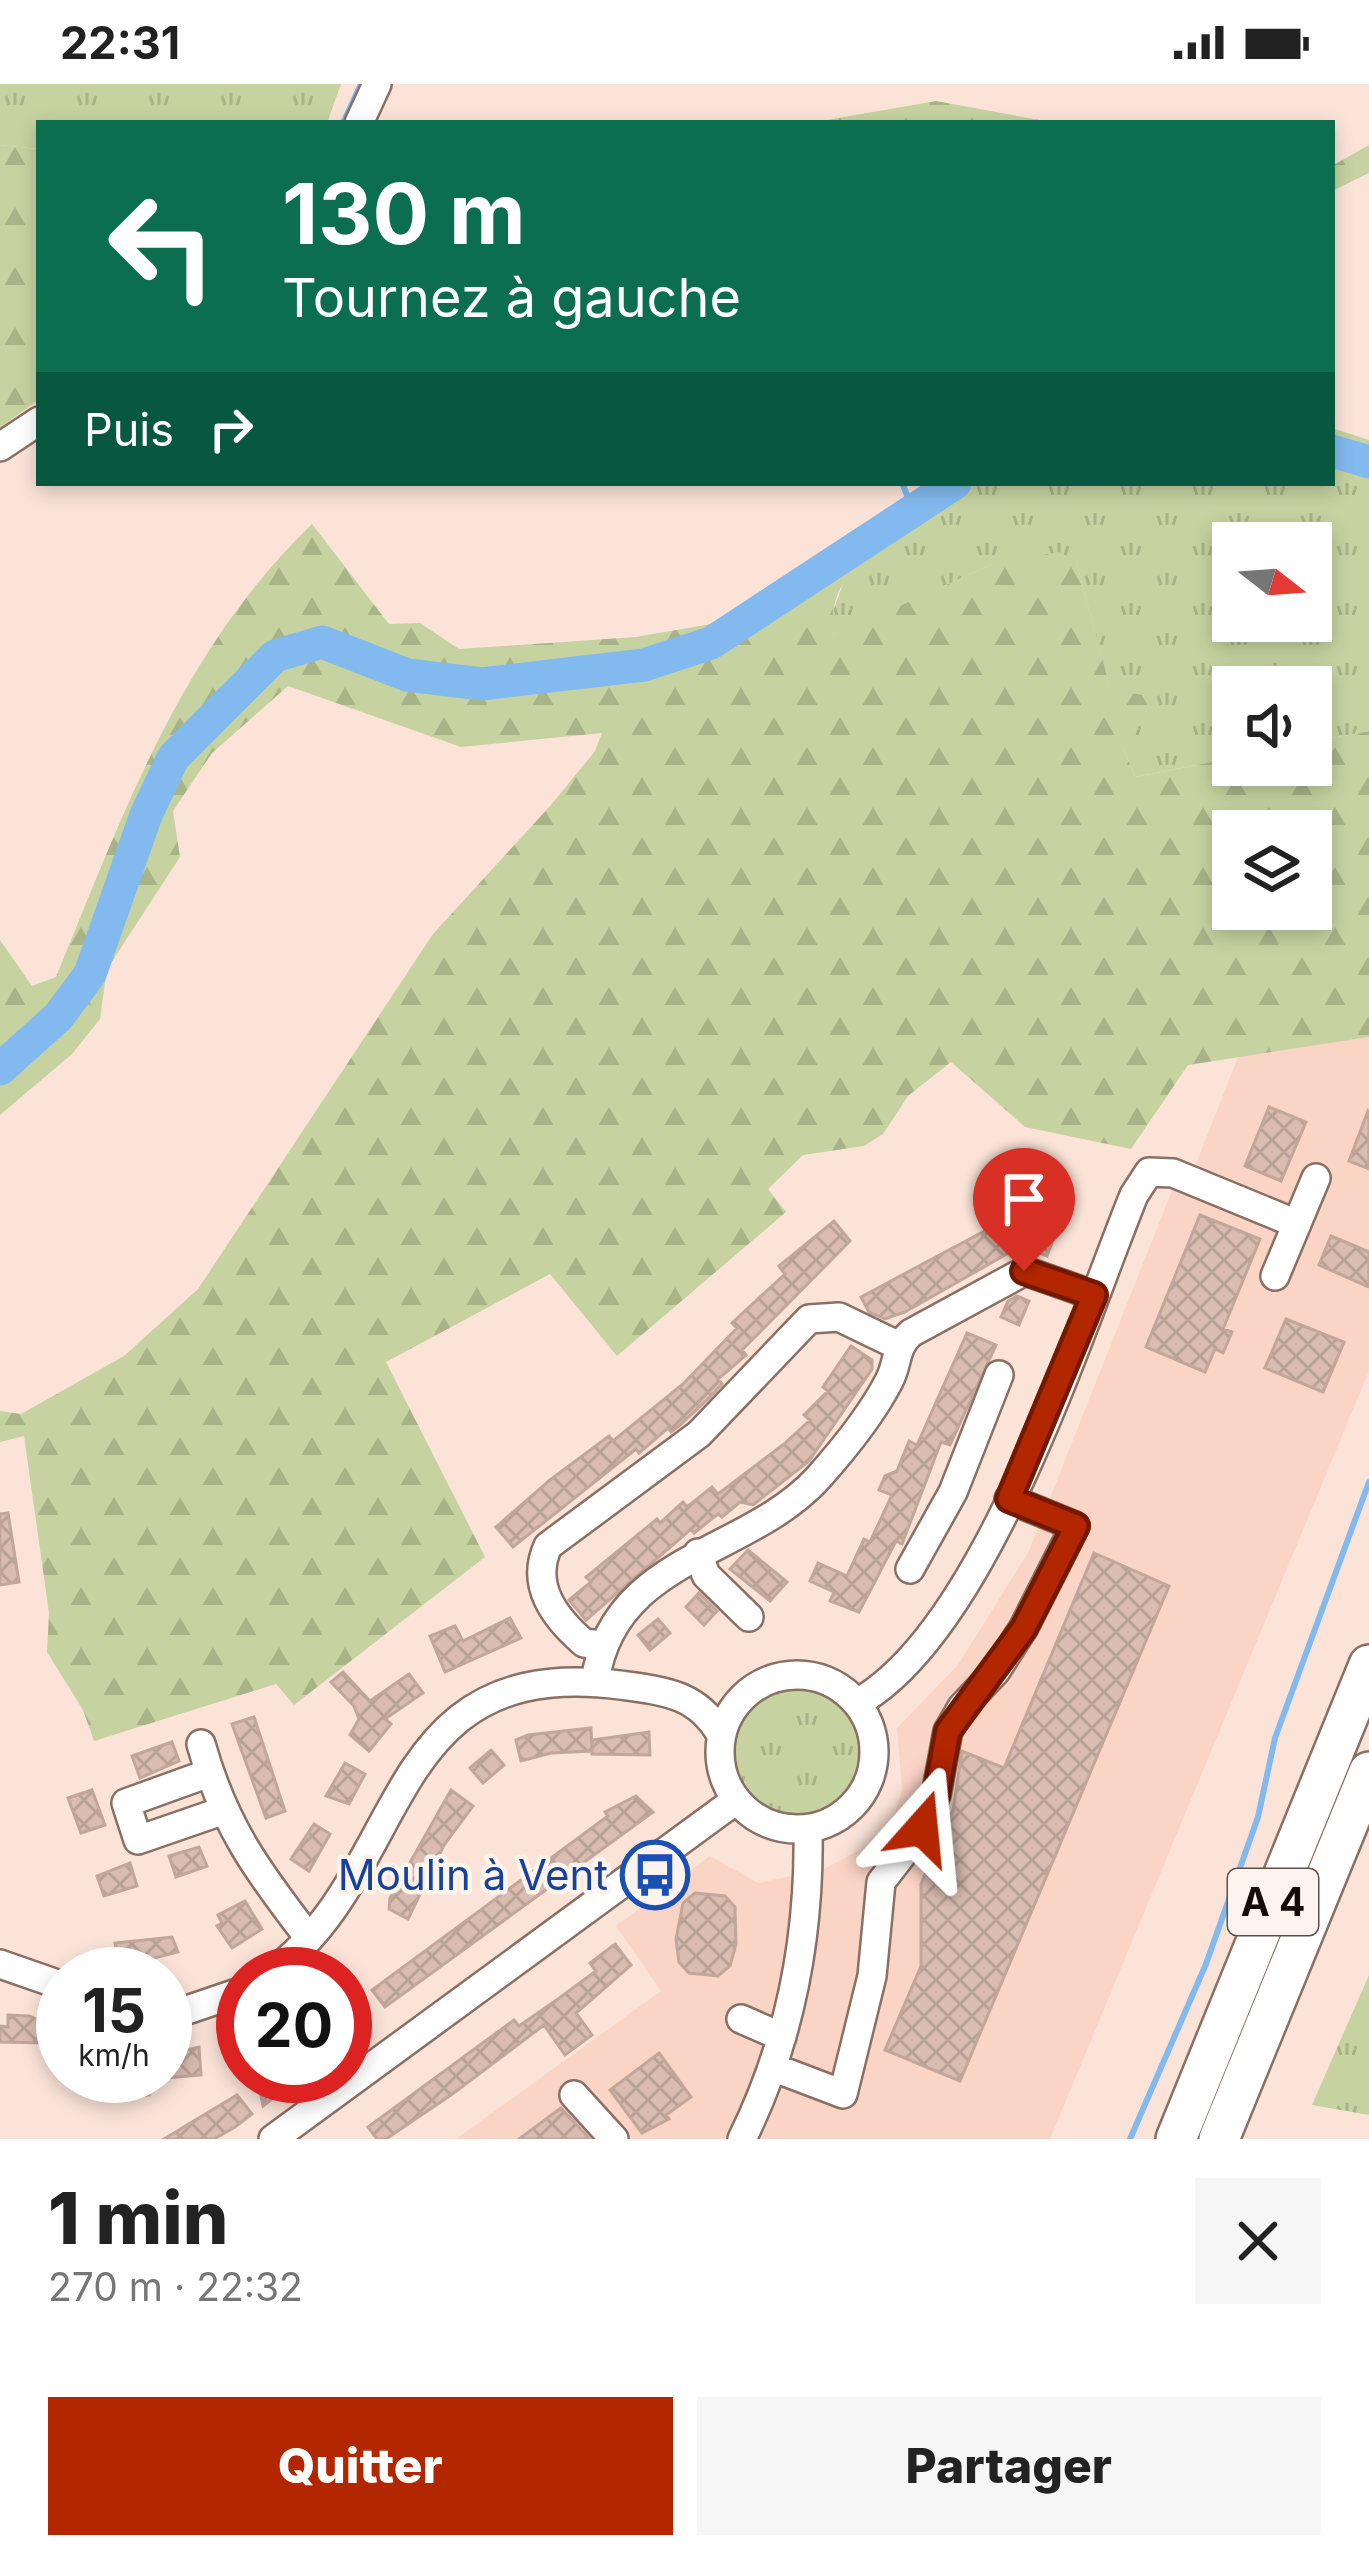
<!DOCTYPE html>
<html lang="fr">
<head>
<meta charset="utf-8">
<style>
  :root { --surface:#fff; --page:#f6f6f6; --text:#222; --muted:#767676; --accent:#b22600 }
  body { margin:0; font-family:Inter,sans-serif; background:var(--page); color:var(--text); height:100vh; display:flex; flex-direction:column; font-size:45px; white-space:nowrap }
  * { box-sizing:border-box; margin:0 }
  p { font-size:39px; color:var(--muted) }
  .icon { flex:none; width:66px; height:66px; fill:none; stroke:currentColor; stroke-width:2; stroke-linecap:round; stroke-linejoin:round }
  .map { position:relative; height:2055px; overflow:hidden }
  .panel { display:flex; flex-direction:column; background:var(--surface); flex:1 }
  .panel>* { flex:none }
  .guide { position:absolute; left:36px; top:36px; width:1299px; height:366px; border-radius:0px; box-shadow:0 6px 18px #0003; background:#0b6e4f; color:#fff; overflow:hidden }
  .needle { width:78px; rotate:107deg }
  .fabs { position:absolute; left:1212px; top:438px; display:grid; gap:24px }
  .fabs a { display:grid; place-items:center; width:120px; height:120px; border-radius:0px; background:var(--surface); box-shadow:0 6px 18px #0003; font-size:60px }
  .speed { position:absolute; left:36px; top:1863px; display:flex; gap:24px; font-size:60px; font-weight:700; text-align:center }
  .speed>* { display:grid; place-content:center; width:156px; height:156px; border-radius:50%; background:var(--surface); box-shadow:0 6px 18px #0003; line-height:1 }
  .speed small { font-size:30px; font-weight:400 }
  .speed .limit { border:18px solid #d22; background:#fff; color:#111 }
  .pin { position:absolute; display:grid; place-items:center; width:102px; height:102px; color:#fff; margin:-123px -51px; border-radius:50% 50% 50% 0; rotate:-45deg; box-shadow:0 0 12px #0007 }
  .pin .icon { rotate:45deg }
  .me { position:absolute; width:132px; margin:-66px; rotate:18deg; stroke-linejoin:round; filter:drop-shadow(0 0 9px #0008) }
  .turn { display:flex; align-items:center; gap:42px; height:252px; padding:0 48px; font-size:54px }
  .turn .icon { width:156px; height:156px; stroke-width:2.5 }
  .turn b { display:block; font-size:84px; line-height:102px }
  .then { display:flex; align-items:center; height:114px; padding:0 48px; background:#0003; gap:24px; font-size:45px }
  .round { display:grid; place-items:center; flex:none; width:126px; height:126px; border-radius:0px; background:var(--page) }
  .head { display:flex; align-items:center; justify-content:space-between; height:204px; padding:0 48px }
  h1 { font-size:72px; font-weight:800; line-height:90px }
  .action { display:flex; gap:24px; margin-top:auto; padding:24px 48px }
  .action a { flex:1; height:138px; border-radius:0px; background:var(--accent); color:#fff; font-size:48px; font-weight:800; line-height:138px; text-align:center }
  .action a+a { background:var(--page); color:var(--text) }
  .status { display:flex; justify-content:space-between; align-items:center; height:84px; padding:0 60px; background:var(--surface); direction:ltr }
  .status svg { height:33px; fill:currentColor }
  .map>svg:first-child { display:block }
  .built { fill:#fad4c4 }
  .grass { fill:url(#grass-tufts); fill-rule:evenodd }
  .forest { fill:url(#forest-firs); fill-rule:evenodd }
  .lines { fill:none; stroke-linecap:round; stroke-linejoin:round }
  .stream { stroke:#82baef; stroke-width:6 }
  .river { stroke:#82baef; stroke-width:33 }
  .building { fill:url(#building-cross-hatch); stroke:#c2a69a; stroke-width:3 }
  .minor-casing { stroke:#8a7064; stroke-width:32 }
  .highway-casing { stroke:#8a7064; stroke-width:44 }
  .minor { stroke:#fff; stroke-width:27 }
  .highway { stroke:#fff; stroke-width:39 }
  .route-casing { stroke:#741900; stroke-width:30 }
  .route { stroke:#b22600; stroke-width:21 }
  .labels { text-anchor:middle; stroke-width:9; stroke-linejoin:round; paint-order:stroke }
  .shield { fill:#fff3ed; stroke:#5b514c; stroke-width:3 }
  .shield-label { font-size:39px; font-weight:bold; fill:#150b07 }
  .transit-label { font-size:42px; fill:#164399; stroke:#fff3ed; text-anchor:end }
</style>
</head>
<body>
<div class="status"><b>22:31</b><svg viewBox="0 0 49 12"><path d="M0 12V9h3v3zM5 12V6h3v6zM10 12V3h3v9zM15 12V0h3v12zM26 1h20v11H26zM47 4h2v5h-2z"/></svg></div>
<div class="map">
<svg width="1369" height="2055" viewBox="0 0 1369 2055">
  <defs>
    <pattern id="grass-tufts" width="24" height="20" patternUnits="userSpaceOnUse" patternTransform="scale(3)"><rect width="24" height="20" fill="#c6d2a0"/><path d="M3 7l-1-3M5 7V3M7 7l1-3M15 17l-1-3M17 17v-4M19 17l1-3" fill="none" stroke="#a9b388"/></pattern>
    <pattern id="forest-firs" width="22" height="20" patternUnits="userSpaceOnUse" patternTransform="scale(3)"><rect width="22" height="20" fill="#c6d2a0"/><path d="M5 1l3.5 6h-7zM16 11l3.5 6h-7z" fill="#a9b388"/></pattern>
    <pattern id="building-cross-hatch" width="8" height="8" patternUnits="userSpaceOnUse" patternTransform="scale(3)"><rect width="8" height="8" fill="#dabdb0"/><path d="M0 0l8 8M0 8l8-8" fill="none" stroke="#baa196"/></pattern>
  </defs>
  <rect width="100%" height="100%" fill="#fbe3d8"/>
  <path class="built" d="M1369,953V1287L1050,2055H456L661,1907L616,1842L710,1772L758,1799L824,1785L876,1757L894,1732L902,1706L897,1644L958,1581L1029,1467L1173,1104L1185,1108L1238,973Z"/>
  <path class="grass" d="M0,0H341L327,39H39V65L0,61Z
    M1332,383L1369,393V647L1311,658V603H1233V674L1135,693L1123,663L1145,611L1111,608L1076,477L990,481L834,553L831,533L849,483L970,399H1332ZM1233,459H1311V537H1233Z
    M731 1668a65 65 0 1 1 130 0a65 65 0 1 1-130 0Z
    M1369,1891V2031L1312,2021Z"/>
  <path class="forest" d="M936,17L1056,39H810Z
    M0,61L39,65V315L0,344Z
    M1369,61V89L1332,107V82Z
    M1332,344L1369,356V393L1332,383Z
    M930,399H970C918,436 820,476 834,552L990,481L1059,468L1076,477L1111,607L1145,611L1151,626L1123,663L1135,693L1233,674V681H1311V658L1369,647V953L1188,981L1131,1065L1025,1043L951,978L908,1012L883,1050L864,1062L803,1071L768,1105L786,1128L617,1272L550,1190L386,1278L485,1473L294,1621L276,1600L94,1657L83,1626L47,1568L49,1529L24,1352L0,1358V1327L21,1330L124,1272L198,1205L433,850L551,721L595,667L602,649L461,663L288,602L212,669L173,727L180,773L107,885L100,935L72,970L0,1031V856L32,902L56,893C124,728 181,566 312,440L389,540L420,539L459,565L636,553L711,540ZM1311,747V825H1233V747Z"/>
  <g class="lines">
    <path class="stream" d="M343,39L361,0
      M902,399L914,428
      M0,984H1
      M1130,2055L1206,1880L1258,1733L1275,1654L1369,1398"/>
    <path class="river" d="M1332,367L1369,378
      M0,985L58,933L90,890L146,731L173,674L275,572L322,558L407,591L482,600L644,581L711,559L955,399"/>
  </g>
  <path class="building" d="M1269,1023L1306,1038L1281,1097L1245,1082Z
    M1368,1027L1369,1028V1085L1349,1077Z
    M1200,1131L1260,1155L1223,1245L1232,1248L1223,1269L1215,1265L1205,1288L1146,1263Z
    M1005,1136L1019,1163L905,1228L885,1235L869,1228L861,1213Z
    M1041,1136L1058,1143L1047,1172L1030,1165Z
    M834,1137L850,1157L742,1266L746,1271L718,1295L722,1300L710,1313L679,1342L671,1348L668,1344L639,1369L636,1365L513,1463L496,1443L550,1396L609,1352L613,1357L683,1300L737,1244L732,1239L785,1190L779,1182Z
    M1331,1152L1369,1168V1203L1319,1181Z
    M1017,1212L1029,1217L1019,1241L1001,1233L1008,1217Z
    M1286,1235L1344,1258L1323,1308L1265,1284Z
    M967,1249L996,1261L950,1361L941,1358L902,1460L896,1457L859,1528L830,1517L834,1508L810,1497L818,1479L847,1492L864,1455L870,1458L892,1411L879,1406L885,1392L897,1387L909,1357L917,1361Z
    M851,1262L872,1276V1285L809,1377L753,1421L740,1418L722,1433L718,1430L694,1449L691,1445L586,1536L569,1516L591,1498L586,1493L657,1435L660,1439L683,1418L687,1423L712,1403L718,1410L784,1360L810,1336L804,1331L828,1307L823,1303Z
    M8,1429L19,1498L0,1501V1430Z
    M748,1466L787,1498L770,1517L730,1485Z
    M1094,1469L1169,1502L960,1997L885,1966L921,1882V1800L953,1726L962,1667L1004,1684Z
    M699,1509L717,1527L704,1541L686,1523Z
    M510,1534L521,1554L445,1588L430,1552L455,1542L463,1557Z
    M658,1535L670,1549L650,1566L638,1551Z
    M343,1588L370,1617L409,1590L423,1609L385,1635L391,1640L369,1667L350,1651L359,1635L354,1622L331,1598Z
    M254,1633L285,1727L266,1734L232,1640Z
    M591,1644L592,1667L551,1669L521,1677L516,1656L528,1651Z
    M649,1648L650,1671L592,1670V1656Z
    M172,1658L179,1677L140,1694L132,1672Z
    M491,1666L504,1681L483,1699L470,1684Z
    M345,1679L365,1690L349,1720L326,1712Z
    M92,1706L105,1741L81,1749L68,1714Z
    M451,1706L473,1722L444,1761L408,1835L389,1825L390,1814Z
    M636,1712L653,1728L385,1923L372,1906L608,1732L605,1728Z
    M314,1740L330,1750L309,1787L291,1775Z
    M199,1763L207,1782L176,1793L169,1772Z
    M130,1779L137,1802L104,1812L97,1792Z
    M695,1809L725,1812L735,1823L736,1860L730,1882L718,1892L689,1889L679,1878L676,1855L683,1819Z
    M245,1817L262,1845L232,1864L217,1842L222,1839L218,1831Z
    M172,1853L178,1868L119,1883L115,1859Z
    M615,1860L631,1881L576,1929L592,1951L565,1971L544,1941L451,2011L386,2055H377L368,2043L514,1936L519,1942L558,1915L596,1887L590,1879Z
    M8,1931L29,1932L63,1946V1970L42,1964L43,1959L0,1958V1942L8,1943Z
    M199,1963L201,1991L165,1994V1971Z
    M659,1969L691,2013L666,2031L669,2035L642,2049L610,2006Z
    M145,1992L149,2011L107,2015L102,1994Z
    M257,1992H302L263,2022Z
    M237,2011L252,2030L235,2043L214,2055H164Z
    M561,2024L590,2055H519Z"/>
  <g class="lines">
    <defs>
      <path id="minor" d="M359,39L377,0
        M0,363L39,337
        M1275,1192L1316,1094
        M698,1469L706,1491L749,1533
        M910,1485L953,1408L999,1291
        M601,1561L584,1559C554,1533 530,1501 548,1462L699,1350L809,1235L839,1233L897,1261
        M720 1668a77 77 0 1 1 154 0a77 77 0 1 1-154 0Z
        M595,1598C612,1472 747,1472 818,1394C843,1366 872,1330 889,1297C899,1278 894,1264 911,1249L1025,1187L1093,1211
        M857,1619C986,1547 1078,1249 1134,1111L1149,1088L1173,1089L1297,1140
        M201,1660C224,1742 258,1788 309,1854
        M209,1689L126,1719L138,1756L222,1727
        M0,1880L63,1902
        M270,1890C413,1786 379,1570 620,1601C665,1607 698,1610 721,1651
        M165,1926H187L243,1907
        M741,1935L782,1953
        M772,1983L843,2010L872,1892L881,1798L922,1745L936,1711L948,1647L962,1623L996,1587L1024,1543L1075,1442L1009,1415
        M574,2011L614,2055
        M273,2055L736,1716
        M742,2055C790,1958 810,1853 808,1745"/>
      <path id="highway" d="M1176,2055L1369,1581
        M1219,2055L1369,1688"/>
    </defs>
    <use href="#minor" class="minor-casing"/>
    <use href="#highway" class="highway-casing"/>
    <use href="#minor" class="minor"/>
    <use href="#highway" class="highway"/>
  </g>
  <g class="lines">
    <defs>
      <path id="route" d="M922,1744L936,1711L948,1647L1024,1544L1076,1442L1009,1415L1094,1211L1024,1187"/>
    </defs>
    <use href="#route" class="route-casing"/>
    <use href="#route" class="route"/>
  </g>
  <defs>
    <symbol id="bus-ring" viewBox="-11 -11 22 22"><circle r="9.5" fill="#fff3ed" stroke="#1a4fb4" stroke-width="1.5"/><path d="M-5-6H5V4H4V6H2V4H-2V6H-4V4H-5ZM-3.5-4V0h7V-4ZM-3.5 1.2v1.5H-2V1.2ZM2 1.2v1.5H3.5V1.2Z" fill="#1a4fb4"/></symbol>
  </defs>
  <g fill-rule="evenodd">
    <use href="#bus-ring" x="617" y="1753" width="76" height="76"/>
  </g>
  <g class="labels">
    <rect class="shield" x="1228" y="1785" width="90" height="66" rx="9"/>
    <g class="shield-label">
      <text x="1273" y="1832">A 4</text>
    </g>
    <g class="transit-label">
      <text x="608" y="1806">Moulin à Vent</text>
    </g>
  </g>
</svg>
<div class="fabs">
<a><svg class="needle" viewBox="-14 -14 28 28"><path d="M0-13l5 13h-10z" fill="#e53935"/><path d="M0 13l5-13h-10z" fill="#767676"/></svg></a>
<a><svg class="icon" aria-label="sound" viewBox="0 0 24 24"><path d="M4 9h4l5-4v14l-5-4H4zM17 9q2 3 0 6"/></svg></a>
<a><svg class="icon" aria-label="layers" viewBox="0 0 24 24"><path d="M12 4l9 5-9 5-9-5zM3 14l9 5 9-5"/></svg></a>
</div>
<div class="speed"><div>15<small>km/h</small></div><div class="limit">20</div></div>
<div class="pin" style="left:1024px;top:1187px;background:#d93025"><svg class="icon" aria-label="arrive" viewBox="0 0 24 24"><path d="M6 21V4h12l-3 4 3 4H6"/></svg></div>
<svg class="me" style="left:922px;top:1744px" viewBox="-20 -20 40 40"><path d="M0-17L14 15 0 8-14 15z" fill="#b22600" stroke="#fff" stroke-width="4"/></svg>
<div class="guide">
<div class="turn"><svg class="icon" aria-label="left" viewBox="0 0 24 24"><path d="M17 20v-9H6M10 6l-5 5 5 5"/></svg><div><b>130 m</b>Tournez à gauche</div></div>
<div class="then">Puis<svg class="icon" aria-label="right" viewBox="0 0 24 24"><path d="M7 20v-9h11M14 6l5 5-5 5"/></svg></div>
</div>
</div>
<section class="panel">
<div class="head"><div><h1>1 min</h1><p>270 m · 22:32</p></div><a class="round"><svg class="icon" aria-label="close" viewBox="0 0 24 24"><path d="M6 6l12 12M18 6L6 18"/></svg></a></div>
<div class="action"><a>Quitter</a><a>Partager</a></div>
</section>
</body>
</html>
